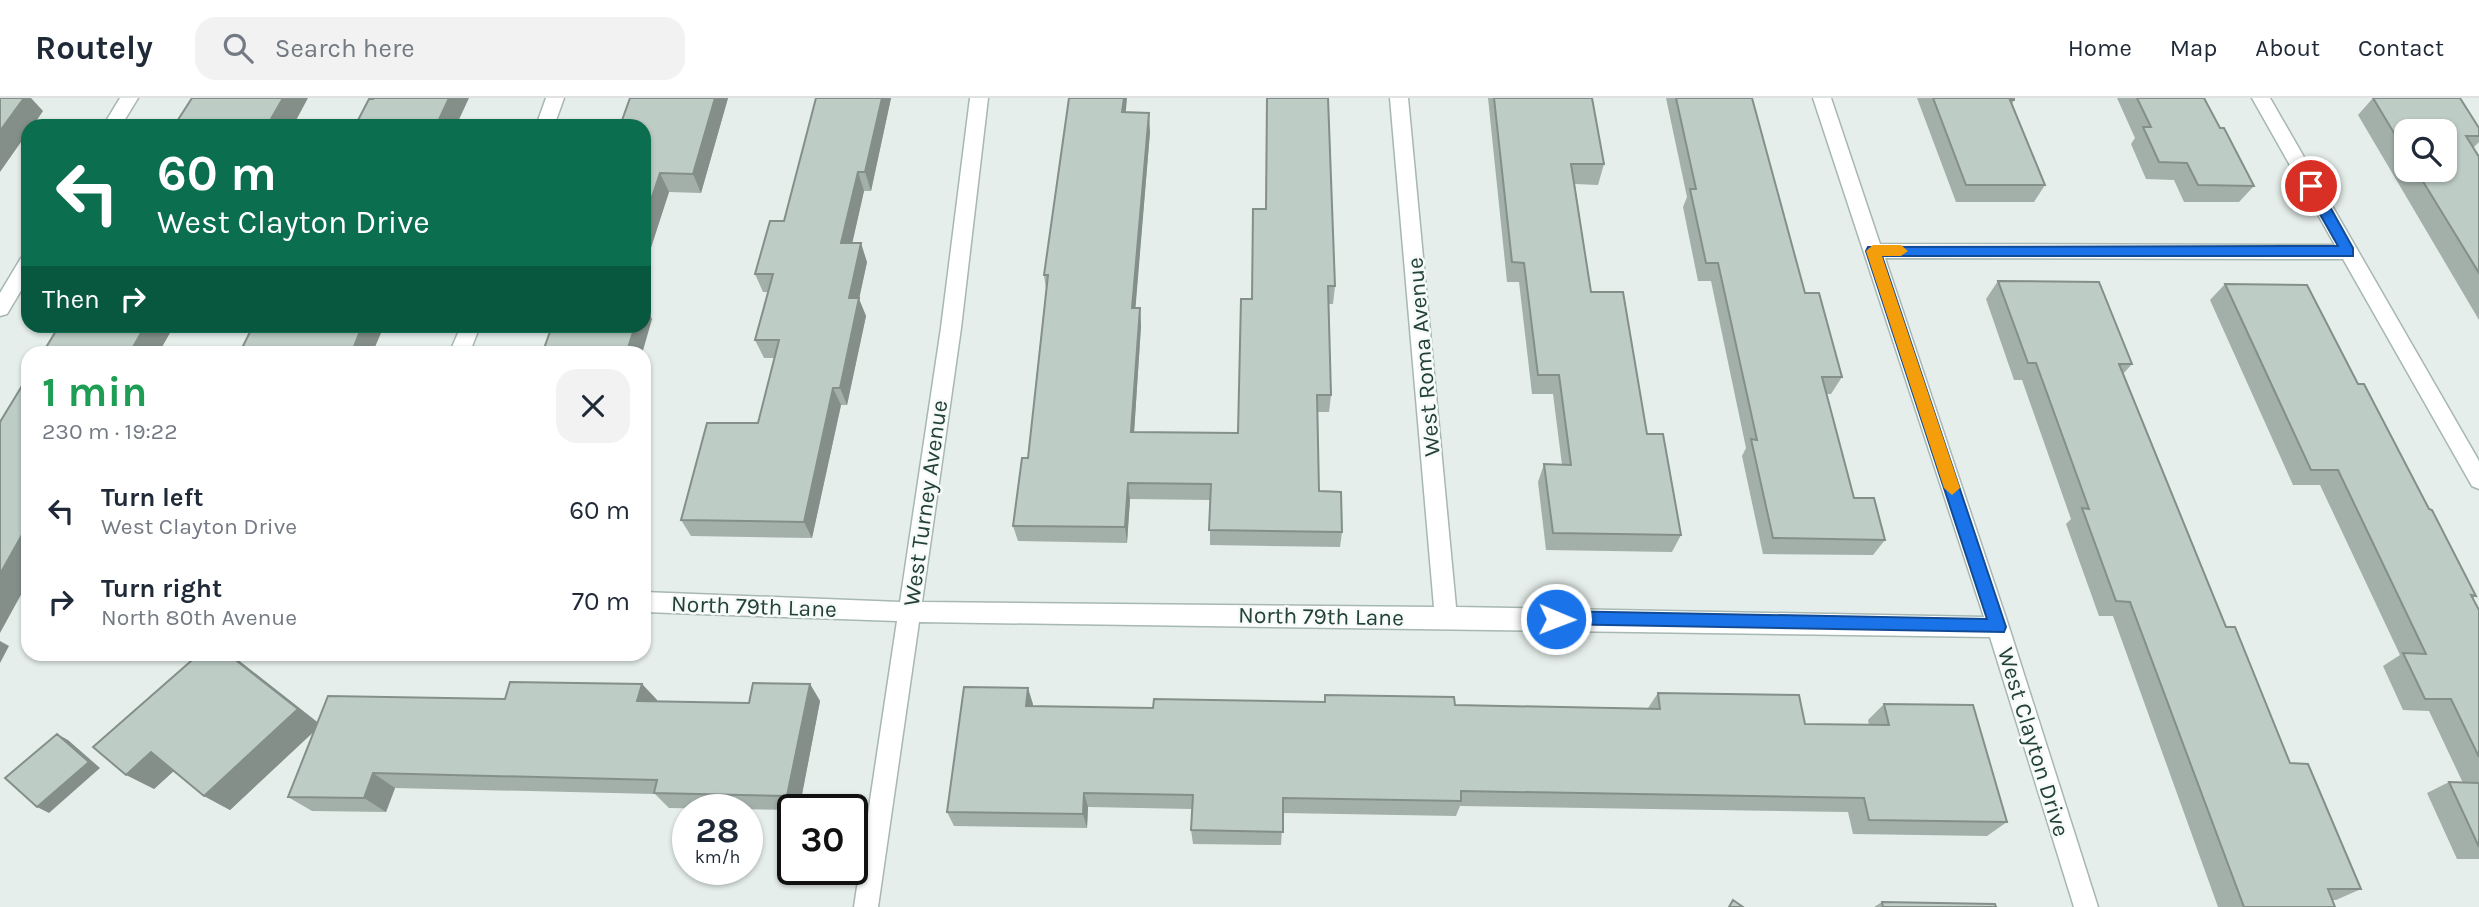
<!DOCTYPE html>
<html lang="en">
<head>
<meta charset="utf-8">
<style>
  :root { --surface:#fff; --page:#f2f2f3; --text:#1f2937; --muted:#747a83; --line:#e0e1e3 }
  body { margin:0; font-family:Karla,sans-serif; background:var(--page); color:var(--text); height:100vh; display:flex; flex-direction:column; font-size:26px; white-space:nowrap }
  * { box-sizing:border-box; margin:0 }
  p { font-size:23px; color:var(--muted) }
  .icon { flex:none; width:38px; height:38px; fill:none; stroke:currentColor; stroke-width:2; stroke-linecap:round; stroke-linejoin:round }
  .map { position:relative; flex:1; overflow:hidden }
  .sheet { position:absolute; left:21px; top:248px; width:630px; height:315px; display:flex; flex-direction:column; background:var(--surface); border-radius:21px; box-shadow:0 2px 5px #0004 }
  .sheet>* { flex:none }
  .banner { position:absolute; left:21px; top:21px; width:630px; height:214px; border-radius:21px; box-shadow:0 2px 5px #0004; background:#0b6e4f; color:#fff; overflow:hidden }
  .buttons { position:absolute; left:2394px; top:21px; display:grid; gap:14px }
  .buttons a { display:grid; place-items:center; width:63px; height:63px; border-radius:14px; background:var(--surface); box-shadow:0 2px 5px #0004; font-size:35px }
  .speed { position:absolute; left:672px; top:696px; display:flex; gap:14px; font-size:35px; font-weight:700; text-align:center }
  .speed>* { display:grid; place-content:center; width:91px; height:91px; border-radius:50%; background:var(--surface); box-shadow:0 2px 5px #0004; line-height:1 }
  .speed small { font-size:18px; font-weight:400 }
  .speed .limit { border:4px solid #111; border-radius:10px; background:#fff; color:#111 }
  .pin { position:absolute; display:grid; place-items:center; width:60px; height:60px; color:#fff; margin:-30px; border:4px solid #fff; border-radius:50%; box-shadow:0 2px 7px #0007 }
  .me { position:absolute; width:77px; margin:-38px; rotate:91deg; stroke-linejoin:round; filter:drop-shadow(0 0 5px #0008) }
  .turn { display:flex; align-items:center; gap:24px; height:147px; padding:0 21px; font-size:32px }
  .turn .icon { width:91px; height:91px; stroke-width:2.5 }
  .turn b { display:block; font-size:49px; line-height:60px }
  .then { display:flex; align-items:center; height:66px; padding:0 21px; background:#0003; gap:14px; font-size:26px }
  .round { display:grid; place-items:center; flex:none; width:74px; height:74px; border-radius:21px; background:var(--page) }
  .headline { display:flex; align-items:center; justify-content:space-between; height:119px; padding:0 21px }
  h1 { font-size:42px; font-weight:700; line-height:52px; color:#1e9e55 }
  ul { padding:0; list-style:none }
  li { display:flex; align-items:center; gap:21px; height:91px; padding:0 21px }
  li div { flex:1 }
  li b { display:block; font-size:26px }
  li em { font-style:normal }
  header { display:flex; align-items:center; gap:42px; box-sizing:border-box; height:98px; padding:0 35px; background:var(--surface); border-bottom:2px solid var(--line) }
  header strong { font-size:33px }
  nav { display:flex; gap:38px; margin-inline-start:auto; font-size:24px }
  .search { width:490px; height:63px; background:var(--page); display:flex; align-items:center; gap:18px; box-sizing:border-box; padding:0 24px; border-radius:21px; color:var(--muted); font-size:26px }
  .map>svg:first-child { display:block }
  .lines { fill:none; stroke-linecap:round; stroke-linejoin:round }
  .minor-casing { stroke:#a7b7b1; stroke-width:3 }
  .minor { fill:#fff; fill-rule:evenodd }
  .wall { fill:#a3afa9; fill-rule:evenodd }
  .shaded-wall { fill:#848f8a }
  .building { fill:#bdccc5; stroke:#848f8a; stroke-width:2 }
  .route { fill:#1a73e8; stroke:#114b97; stroke-width:2 }
  .slow { fill:#f59e0b }
  .labels { text-anchor:middle; stroke-width:5; stroke-linejoin:round; paint-order:stroke }
  .street-label { font-size:23px; fill:#234138; stroke:#f6faf8 }
</style>
</head>
<body>
<header>
<strong>Routely</strong>
<div class="search"><svg class="icon" aria-label="search" viewBox="0 0 24 24"><circle cx="10" cy="10" r="6"/><path d="M15 15l6 6"/></svg>Search here</div>
<nav><a>Home</a><a>Map</a><a>About</a><a>Contact</a></nav>
</header>
<div class="map">
<svg width="2479" height="809" viewBox="0 0 2479 809">
  <rect width="100%" height="100%" fill="#e5eeea"/>
  <g class="lines">
    <defs>
      <path id="minor" d="M120,0H138L121,28H103Z
        M546,0H564L554,28H536Z
        M970,0H988L961,230L922,504L1434,509L1390,0H1408L1456,509L1984,519L1813,0H1831L1880,146L2335,147L2252,0H2270L2479,363V391L2472,388L2343,161L1885,160L2009,529L2098,809H2074L1990,539L919,524L878,809H854L897,523L644,514V494L900,504L941,230Z
        M28,158V181L7,216L0,218V195L21,160Z
        M461,228H480L469,256H449Z"/>
    </defs>
    <use href="#minor" class="minor-casing"/>
    <use href="#minor" class="minor"/>
  </g>
  <path class="wall" d="M728,0L701,95L669,94L644,171V28Z
    M816,0H891L871,93H864L852,145L867,164L859,201L866,218L847,307H841L812,440L691,438L681,422L758,325L775,260H764L755,242L768,194H763L755,176L784,123Z
    M1488,0H1592L1604,66L1598,87L1575,86L1591,194L1647,336L1681,437L1672,454L1546,452L1538,384L1544,366L1562,367L1553,296H1532L1519,184H1507Z
    M1666,0H1752L1805,195L1842,279L1831,296H1827L1854,400L1885,442L1873,457L1763,456L1742,358L1746,350L1711,183H1698L1683,109L1687,99Z
    M1917,0H2014V2L2012,6L2045,87L2034,104H1956Z
    M2117,0H2204L2220,30L2254,88L2239,104H2184L2174,82L2146,81L2131,46L2135,40Z
    M2373,0H2460L2479,30V44L2473,50L2479,59V222L2358,17ZM2406,33L2445,72H2406Z
    M1126,14L1150,34L1135,210H1140L1141,228L1134,334L1238,335L1252,201L1253,111L1335,188L1333,206H1329L1331,297L1329,314H1318L1319,393L1342,434L1340,449L1210,447V402L1130,401L1127,445L1018,443L1013,428L1028,360L1046,191L1044,177Z
    M1998,183L2132,266L2123,276L2226,529L2290,665L2361,791L2336,802H2332L2335,809H2218L2113,518H2099L2066,426L2071,421L2022,282H2014L1986,201Z
    M2225,186L2358,286L2476,498L2473,500L2479,512V761H2457L2427,695L2449,684L2463,685L2429,613L2403,612L2383,568L2400,557L2320,387H2293L2210,202Z
    M199,556H230L317,624L642,586L657,602L656,604L749,605L810,586L820,603L799,712L669,710L655,696L395,690L386,714L312,713L288,699L313,634L230,712L204,698L174,673L154,691Z
    M1658,595L1805,626L1869,627L1868,622L1884,606L2007,724L1987,738L1853,736L1848,714L1460,708L1456,718L1283,715L1281,747L1193,746L1191,732L1192,711L1088,709L1087,730L954,728L947,714L1033,606V608L1153,610L1324,604L1325,597L1455,607L1648,610Z
    M1882,804L1996,809H1874Z"/>
  <path class="shaded-wall" d="M24,0H31L43,13L33,28H28V34L0,74V33Z
    M283,0H308L293,28H267Z
    M449,0H469L456,28H436Z
    M715,0H728L701,95L693,76Z
    M882,0H891L871,93L865,74Z
    M1124,0H1127L1124,33L1122,14Z
    M1149,15L1150,34L1134,228L1132,210Z
    M858,74L864,93L848,164L841,145Z
    M660,75L669,94L644,171V123Z
    M861,145L867,164L859,201L866,218L847,307L840,290L849,200Z
    M644,206L652,221L642,256H626L635,228H644Z
    M1140,210L1141,228L1133,351L1131,334Z
    M145,228H174L158,256H129Z
    M362,228H384L372,256H351Z
    M833,290L841,307L812,440L804,424Z
    M1128,385L1130,401L1127,445L1125,429Z
    M28,426V484L0,535V476Z
    M0,543L9,548L0,565Z
    M228,556H230L237,561L321,627L230,712L204,698Z
    M642,586L657,602L652,619L637,603Z
    M810,586L820,603L799,712L787,698Z
    M1028,590L1033,606L1031,624L1026,608Z
    M57,636L68,642L100,670L49,715L37,709Z
    M151,654L178,669L154,691L126,677Z
    M373,675L395,690L386,714L364,700Z
    M1084,695L1088,709L1087,730L1083,716Z"/>
  <path class="building" d="M0,0H24L0,33Z
    M192,0H283L267,28H174Z
    M374,0H449L436,28H351L353,25L356,26L369,1H373Z
    M630,0H715L693,76L660,75L644,123V28H620Z
    M816,0H882L865,74H858L841,145H861L849,200H859L840,290H833L804,424L681,422L707,325H758L779,242H755L773,176H755L770,123H784Z
    M1069,0H1124L1122,14L1149,15L1132,210H1140L1131,334L1238,335L1241,201H1252L1253,111H1266L1267,0H1328L1335,188H1328L1331,297H1317L1319,393L1341,394L1342,434L1209,432L1211,386L1128,385L1125,429L1013,428L1022,360H1028L1048,177H1044Z
    M1494,0H1592L1604,66H1571L1591,194H1623L1647,336H1663L1681,437L1553,435L1544,366L1571,367L1559,277H1538L1524,165L1512,164Z
    M1676,0H1752L1805,195H1819L1842,279H1822L1854,400H1874L1885,442L1773,440L1751,341L1757,342L1718,165H1706L1690,91H1696Z
    M1933,0H2014V2H2010L2045,87H1966Z
    M2137,0H2204L2220,30H2224L2254,88L2198,87L2187,65L2159,64L2143,29H2151Z
    M2373,0H2460L2479,30V38H2466L2479,59V175L2416,72H2445V33H2406V55Z
    M1998,183L2099,184L2132,266H2119L2226,529H2235L2290,665L2308,666L2361,791H2328L2335,809H2244L2130,504L2116,503L2082,410L2089,411L2036,265H2028Z
    M2225,186L2307,187L2358,286H2364L2429,411L2432,412L2476,498L2471,497L2479,512V659L2451,601H2425L2403,555L2426,556L2338,372H2311Z
    M59,228H145L129,256H42Z
    M253,228H362L351,256H239Z
    M552,228H635L626,256H542Z
    M28,278V397L27,399H28V426L0,476V324Z
    M199,556H228L298,611L204,698L151,654L126,677L93,649Z
    M510,584L642,586L637,603L749,605L753,585L810,586L787,698L654,695L657,682L373,675L364,700L288,699L328,598L505,601Z
    M964,589L1028,590L1026,608L1153,610L1154,601L1325,604V597L1454,599L1455,607L1660,611L1658,595L1799,597L1805,626L1889,627L1884,606L1973,607L2007,724L1869,722L1864,700L1461,693V703L1283,700V734L1191,732L1193,697L1084,695L1083,716L947,714Z
    M57,636L89,664L37,709L5,680Z
    M2449,684L2479,685V749Z
    M1733,802L1743,809H1729Z
    M1882,804L1995,806L1996,809H1883Z"/>
  <path class="route" d="M2311,83L2316,84L2353,150V158H1882L2006,529L2004,534L1551,526L1548,521L1551,515L1556,513L1987,521L1866,153L1868,149L2338,148L2304,88Z"/>
  <path class="slow" d="M1873,147H1901L1908,153L1901,158H1882L1960,390L1952,397L1944,390L1866,153Z"/>
  <g class="labels">
    <g class="street-label">
      <text transform="translate(1423 259) rotate(-95)" y="8">West Roma Avenue</text>
      <text transform="translate(925 405) rotate(-82)" y="8">West Turney Avenue</text>
      <text transform="translate(754 508) rotate(2)" y="8">North 79th Lane</text>
      <text transform="translate(1321 518) rotate(1)" y="8">North 79th Lane</text>
      <text transform="translate(2034 644) rotate(73)" y="8">West Clayton Drive</text>
    </g>
  </g>
</svg>
<div class="buttons">
<a><svg class="icon" aria-label="search" viewBox="0 0 24 24"><circle cx="10" cy="10" r="6"/><path d="M15 15l6 6"/></svg></a>
</div>
<div class="speed"><div>28<small>km/h</small></div><div class="limit">30</div></div>
<div class="pin" style="left:2311px;top:88px;background:#d93025"><svg class="icon" aria-label="arrive" viewBox="0 0 24 24"><path d="M6 21V4h12l-3 4 3 4H6"/></svg></div>
<svg class="me" style="left:1556px;top:521px" viewBox="-20 -20 40 40"><circle r="17" fill="#1a73e8" stroke="#fff" stroke-width="3"/><path d="M0-11L8 9 0 5-8 9z" fill="#fff"/></svg>
<div class="banner">
<div class="turn"><svg class="icon" aria-label="left" viewBox="0 0 24 24"><path d="M17 20v-9H6M10 6l-5 5 5 5"/></svg><div><b>60 m</b>West Clayton Drive</div></div>
<div class="then">Then<svg class="icon" aria-label="right" viewBox="0 0 24 24"><path d="M7 20v-9h11M14 6l5 5-5 5"/></svg></div>
</div>
<section class="sheet">
<div class="headline"><div><h1>1 min</h1><p>230 m · 19:22</p></div><a class="round"><svg class="icon" aria-label="close" viewBox="0 0 24 24"><path d="M6 6l12 12M18 6L6 18"/></svg></a></div>
<ul>
<li><svg class="icon" aria-label="left" viewBox="0 0 24 24"><path d="M17 20v-9H6M10 6l-5 5 5 5"/></svg><div><b>Turn left</b><p>West Clayton Drive</p></div><em>60 m</em></li>
<li><svg class="icon" aria-label="right" viewBox="0 0 24 24"><path d="M7 20v-9h11M14 6l5 5-5 5"/></svg><div><b>Turn right</b><p>North 80th Avenue</p></div><em>70 m</em></li>
</ul>
</section>
</div>
</body>
</html>
